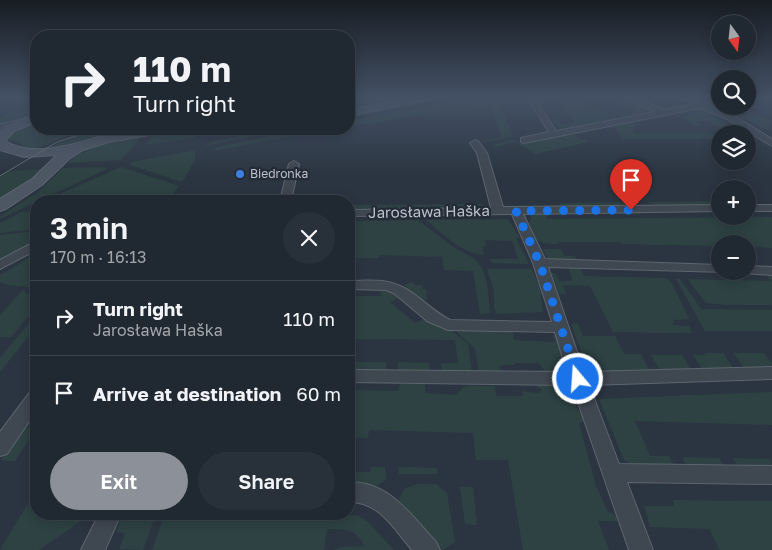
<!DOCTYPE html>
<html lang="en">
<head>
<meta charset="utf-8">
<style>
  :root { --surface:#202831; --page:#283039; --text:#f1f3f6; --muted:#a2a6ab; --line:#3d444d; --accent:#8c9099 }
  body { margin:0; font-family:"Golos Text",sans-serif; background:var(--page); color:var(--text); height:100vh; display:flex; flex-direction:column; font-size:19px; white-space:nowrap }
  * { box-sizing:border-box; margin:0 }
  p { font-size:16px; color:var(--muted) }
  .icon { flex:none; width:28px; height:28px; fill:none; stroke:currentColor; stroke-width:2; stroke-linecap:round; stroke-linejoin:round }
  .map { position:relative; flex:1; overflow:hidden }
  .details { position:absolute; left:30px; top:195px; width:325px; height:325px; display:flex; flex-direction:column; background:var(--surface); border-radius:20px; box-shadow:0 2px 12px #0003,0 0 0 1px var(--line) }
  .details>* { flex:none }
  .guide { position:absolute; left:30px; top:30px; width:325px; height:105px; border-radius:20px; box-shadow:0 2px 12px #0003,0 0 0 1px var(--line); background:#202831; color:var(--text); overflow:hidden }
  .needle { width:32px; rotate:165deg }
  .controls { position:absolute; left:711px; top:15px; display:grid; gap:10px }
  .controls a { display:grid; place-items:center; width:45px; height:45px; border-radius:50%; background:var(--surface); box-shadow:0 2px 12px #0003,0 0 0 1px var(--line); font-size:25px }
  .pin { position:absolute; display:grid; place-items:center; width:42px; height:42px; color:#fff; margin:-51px -21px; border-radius:50% 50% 50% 0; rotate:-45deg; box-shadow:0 0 5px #0007 }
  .pin .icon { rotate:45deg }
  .me { position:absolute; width:55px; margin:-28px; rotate:342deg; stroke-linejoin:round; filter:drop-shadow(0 0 4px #0008) }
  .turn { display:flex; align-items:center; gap:18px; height:105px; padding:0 20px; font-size:22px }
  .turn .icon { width:65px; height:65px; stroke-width:2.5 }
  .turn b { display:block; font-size:35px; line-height:42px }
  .round { display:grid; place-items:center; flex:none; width:52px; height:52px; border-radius:26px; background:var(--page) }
  .headline { display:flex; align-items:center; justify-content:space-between; height:85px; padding:0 20px }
  h1 { font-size:30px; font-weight:600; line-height:38px }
  .cta { display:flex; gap:10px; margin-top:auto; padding:10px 20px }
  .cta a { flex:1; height:58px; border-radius:30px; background:var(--accent); color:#fff; font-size:20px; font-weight:600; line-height:58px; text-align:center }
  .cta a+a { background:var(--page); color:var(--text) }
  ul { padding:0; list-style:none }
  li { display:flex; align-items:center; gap:15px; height:75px; padding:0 20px; border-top:1px solid var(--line) }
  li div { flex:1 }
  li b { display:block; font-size:19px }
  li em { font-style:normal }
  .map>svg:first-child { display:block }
  .green { fill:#2e4243 }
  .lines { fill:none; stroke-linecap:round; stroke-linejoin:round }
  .minor-casing { stroke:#5d656e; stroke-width:2 }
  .tertiary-casing { stroke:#5d656e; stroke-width:2 }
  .secondary-casing { stroke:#5d656e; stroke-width:2 }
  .minor { fill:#3f4751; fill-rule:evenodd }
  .tertiary { fill:#3f4751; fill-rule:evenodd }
  .secondary { fill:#4d5663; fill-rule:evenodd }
  .tram { stroke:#626b77; stroke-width:1 }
  .route { stroke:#1a73e8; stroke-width:9; stroke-dasharray:0 16.2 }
  .shop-dot { fill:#3f7fe0; stroke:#232b36; stroke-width:2 }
  .labels { text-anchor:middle; stroke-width:4.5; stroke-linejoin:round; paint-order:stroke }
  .far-poi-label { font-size:12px; fill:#bcc2cb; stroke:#232b36; text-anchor:start }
  .street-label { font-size:15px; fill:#bcc2cb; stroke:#232b36 }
</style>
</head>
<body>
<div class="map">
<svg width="772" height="550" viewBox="0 0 772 550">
  <rect width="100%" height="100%" fill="#2b3541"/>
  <path class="green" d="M369,98H415L349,110V101Z
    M470,98L531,99V104H500L513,137L484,142L479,141L501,137L492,108L470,111H442L349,127V121Z
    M580,98H616L653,111L623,117L611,112C620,111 624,116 635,112L601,98L590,100L597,104L593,105Z
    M545,99H574L617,118L561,129L552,120L557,119L561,125L575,123L559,103L544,101L546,106H542L540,101Z
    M753,105L762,108C754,109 750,105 742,108L772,121L769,125L772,129L767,130L728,110Z
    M36,107V114L0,124V118L7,114Z
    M705,112L744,133L723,131L710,121H695L700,125H693L682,117Z
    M36,122V129H85C76,132 39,148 34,148C23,148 15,139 6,139L14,132Z
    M632,123L640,125H633L636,128L632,129L635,133L742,134H720V139H623L616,129L610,127Z
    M101,129H113C95,142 67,148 46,149L72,137Z
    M184,129L193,130L195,138L145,145L155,133Z
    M281,129H289L205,146L210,142Z
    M295,131L299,135L218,150L209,149Z
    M574,134L579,139H586L588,142L536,154L515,142L496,147L493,145L512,139L521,144Z
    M143,135L121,160L68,163C83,147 122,139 143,135Z
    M195,150V160L182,182L130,165L132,162Z
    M104,167L107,169L0,219V216L36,194L63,168Z
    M121,167L179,186L168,201H44Z
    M41,169L20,187L0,199V177L11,171Z
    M720,201V205L660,206L647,202Z
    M633,202L626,206L561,207L560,203Z
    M480,204L487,207L349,209V205Z
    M36,211V229L0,233V223L22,212Z
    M545,213L548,219L772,217V248L748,246V244H720V246L622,244L620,242H558L559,244C537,244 535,242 529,222L532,215Z
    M508,219L520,238H516L529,264L493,263L489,259H518L512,241L485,240L486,246L482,247L484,255C462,254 442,233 426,220Z
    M418,220L452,246L475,259L482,268L487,283L490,313L480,314L473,271L444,270L442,257L379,255V258H349V221Z
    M36,231V241L0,259V235Z
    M543,249H561L564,256H575L578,262H558L548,259Z
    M36,254V290C25,283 11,289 0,282V275Z
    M568,267L580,268L584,276L666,278L672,283L689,319L674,320L673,325L689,326L692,333L613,332L590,286L563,285L566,294H560L551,273H555L559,281H573Z
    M487,269H532L540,288L543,312L497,314L494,308V291Z
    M765,274H772V305H726L706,303L687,279L771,281Z
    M676,279H680L701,309L772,310V331H705Z
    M413,282L414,285H422L423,289H426L427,300L414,298L410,289L406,290L405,285Z
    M378,288L387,290L400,297L390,302L415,323L426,318L447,327L468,344L472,374H442L441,363H458L455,340L349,339V296H382Z
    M23,290L36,301V307L11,337H0V315Z
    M36,315V327L0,372V358Z
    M578,323L583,336H615L624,354H641L650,372H591L588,370L571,324Z
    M453,328L512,330L514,340L555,342L553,335H557L567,371L562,374L546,373L539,363H515V365H501L499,367L501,375L479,374L475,349Z
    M705,353H723L734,370L704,371L693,355H705Z
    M733,353H764L772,363V370H746Z
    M651,355H682L692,372H661Z
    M356,362H386L387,372H355Z
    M398,362L429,363L430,374L398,373Z
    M531,383L569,386L576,393H572L577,409L583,413L585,421L579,423L596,486L608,512L619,516L620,521H598L609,550H523L508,460H476L473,433L369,430L368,438L349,437V390L398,391L400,384H425V393L456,395L465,386H495L496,396H523L522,391L538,393L542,390Z
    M772,392V425L635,421L650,456H669L673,464L670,469L636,466L624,460L599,399Z
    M22,427L36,429L15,461L1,460Z
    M682,457L719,458L726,470L688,469Z
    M733,458L771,459L772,470H741Z
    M371,467H385L386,480L373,488L349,487V472H370Z
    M398,467L437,468V474H399Z
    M418,484H436L447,493L455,542L443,550L397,504L404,489Z
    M460,487H473L477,525L465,524Z
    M36,490V514H91L39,550H0Z
    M673,500L772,501V550H720L709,529L650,527L644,506H674Z
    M123,514H156L143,550L119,549L125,533L116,532Z
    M165,514L357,515L368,522L394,550H334L341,547L365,546C353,527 348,530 327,529L324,550H152Z"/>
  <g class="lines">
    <defs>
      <path id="minor" d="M532,98H541L537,102L556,131L655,112L625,98H636L665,110L692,104L680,98C712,98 745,123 772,139V146L727,119L700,108L524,143L521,142V138L549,132L529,101Z
        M475,140L478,141L487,153L503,207L720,205V211L523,214L545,259L720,265V271L725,272L548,267L584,372L772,367V379L589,385L619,464L772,466V484L627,482L653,550H629L572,385L349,382V370L567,372L555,332L448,330L427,321L395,294L386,290L349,289V281C362,281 379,279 392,283C414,289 430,310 450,320L552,322L533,263L512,214L349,216V210L491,208L477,153L470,143Z
        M294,161L299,164L291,201H280L289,164Z
        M748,205H772V211H748Z
        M36,241V250L0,269V260Z
        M748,266L772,267V275L743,273L742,271H748Z
        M36,390V411L7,454L0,456V432L30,392Z
        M349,482C390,482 410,514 436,542L440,550H412C393,528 380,502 349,502Z
        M99,514H121L105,550H81Z"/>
      <path id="tertiary" d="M21,120L26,123L25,125L0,130V124Z"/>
      <path id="secondary" d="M410,98H436L349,116V110Z
        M36,114V122L14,131L5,141C30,156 66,147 92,139C106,135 115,129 129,129L128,131L167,129L161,133L109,142L83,150L69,159L42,185L6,209L0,211V199L32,179L57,155L24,157L0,150V131L6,125Z"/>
    </defs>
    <use href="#minor" class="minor-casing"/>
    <use href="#tertiary" class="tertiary-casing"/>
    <use href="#secondary" class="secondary-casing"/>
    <use href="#minor" class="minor"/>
    <use href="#tertiary" class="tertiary"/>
    <use href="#secondary" class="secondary"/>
    <path class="tram" d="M349,100L362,98
      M0,176L57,142L98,129"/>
  </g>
  <linearGradient id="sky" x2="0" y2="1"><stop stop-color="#181d24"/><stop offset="0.56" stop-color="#445165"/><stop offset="1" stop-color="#445165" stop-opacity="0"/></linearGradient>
  <rect width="772" height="175" fill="url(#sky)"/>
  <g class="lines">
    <path class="route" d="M578,379L540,264L516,211L631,210"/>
  </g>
  <circle class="shop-dot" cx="240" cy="174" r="5"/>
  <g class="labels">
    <g class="far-poi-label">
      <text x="250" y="178">Biedronka</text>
    </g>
    <g class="street-label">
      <text transform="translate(429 212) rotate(-1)" y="5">Jarosława Haška</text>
    </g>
  </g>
</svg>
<div class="controls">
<a><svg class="needle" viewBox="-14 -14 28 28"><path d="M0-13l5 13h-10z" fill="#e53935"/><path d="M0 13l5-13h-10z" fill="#a2a6ab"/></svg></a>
<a><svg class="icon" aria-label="search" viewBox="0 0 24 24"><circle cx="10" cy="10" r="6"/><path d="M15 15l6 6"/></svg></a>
<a><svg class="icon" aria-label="layers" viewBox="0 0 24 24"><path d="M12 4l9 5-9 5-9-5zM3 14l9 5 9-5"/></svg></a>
<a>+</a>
<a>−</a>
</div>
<div class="pin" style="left:631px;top:210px;background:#d93025"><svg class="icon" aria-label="arrive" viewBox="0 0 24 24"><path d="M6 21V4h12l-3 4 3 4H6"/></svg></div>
<svg class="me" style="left:578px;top:379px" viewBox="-20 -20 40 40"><circle r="17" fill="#1a73e8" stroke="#fff" stroke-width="3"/><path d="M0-11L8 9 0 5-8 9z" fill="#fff"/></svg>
<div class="guide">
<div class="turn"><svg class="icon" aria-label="right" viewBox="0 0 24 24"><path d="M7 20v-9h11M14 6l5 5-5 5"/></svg><div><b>110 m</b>Turn right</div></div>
</div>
<section class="details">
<div class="headline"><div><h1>3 min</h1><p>170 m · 16:13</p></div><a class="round"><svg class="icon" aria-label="close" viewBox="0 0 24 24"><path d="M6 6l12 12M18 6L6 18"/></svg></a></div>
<ul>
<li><svg class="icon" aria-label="right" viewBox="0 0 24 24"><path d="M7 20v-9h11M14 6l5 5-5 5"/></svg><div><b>Turn right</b><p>Jarosława Haška</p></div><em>110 m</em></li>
<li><svg class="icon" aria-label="arrive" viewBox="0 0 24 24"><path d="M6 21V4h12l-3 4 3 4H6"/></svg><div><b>Arrive at destination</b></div><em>60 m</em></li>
</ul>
<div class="cta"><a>Exit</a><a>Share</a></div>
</section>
</div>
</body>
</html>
